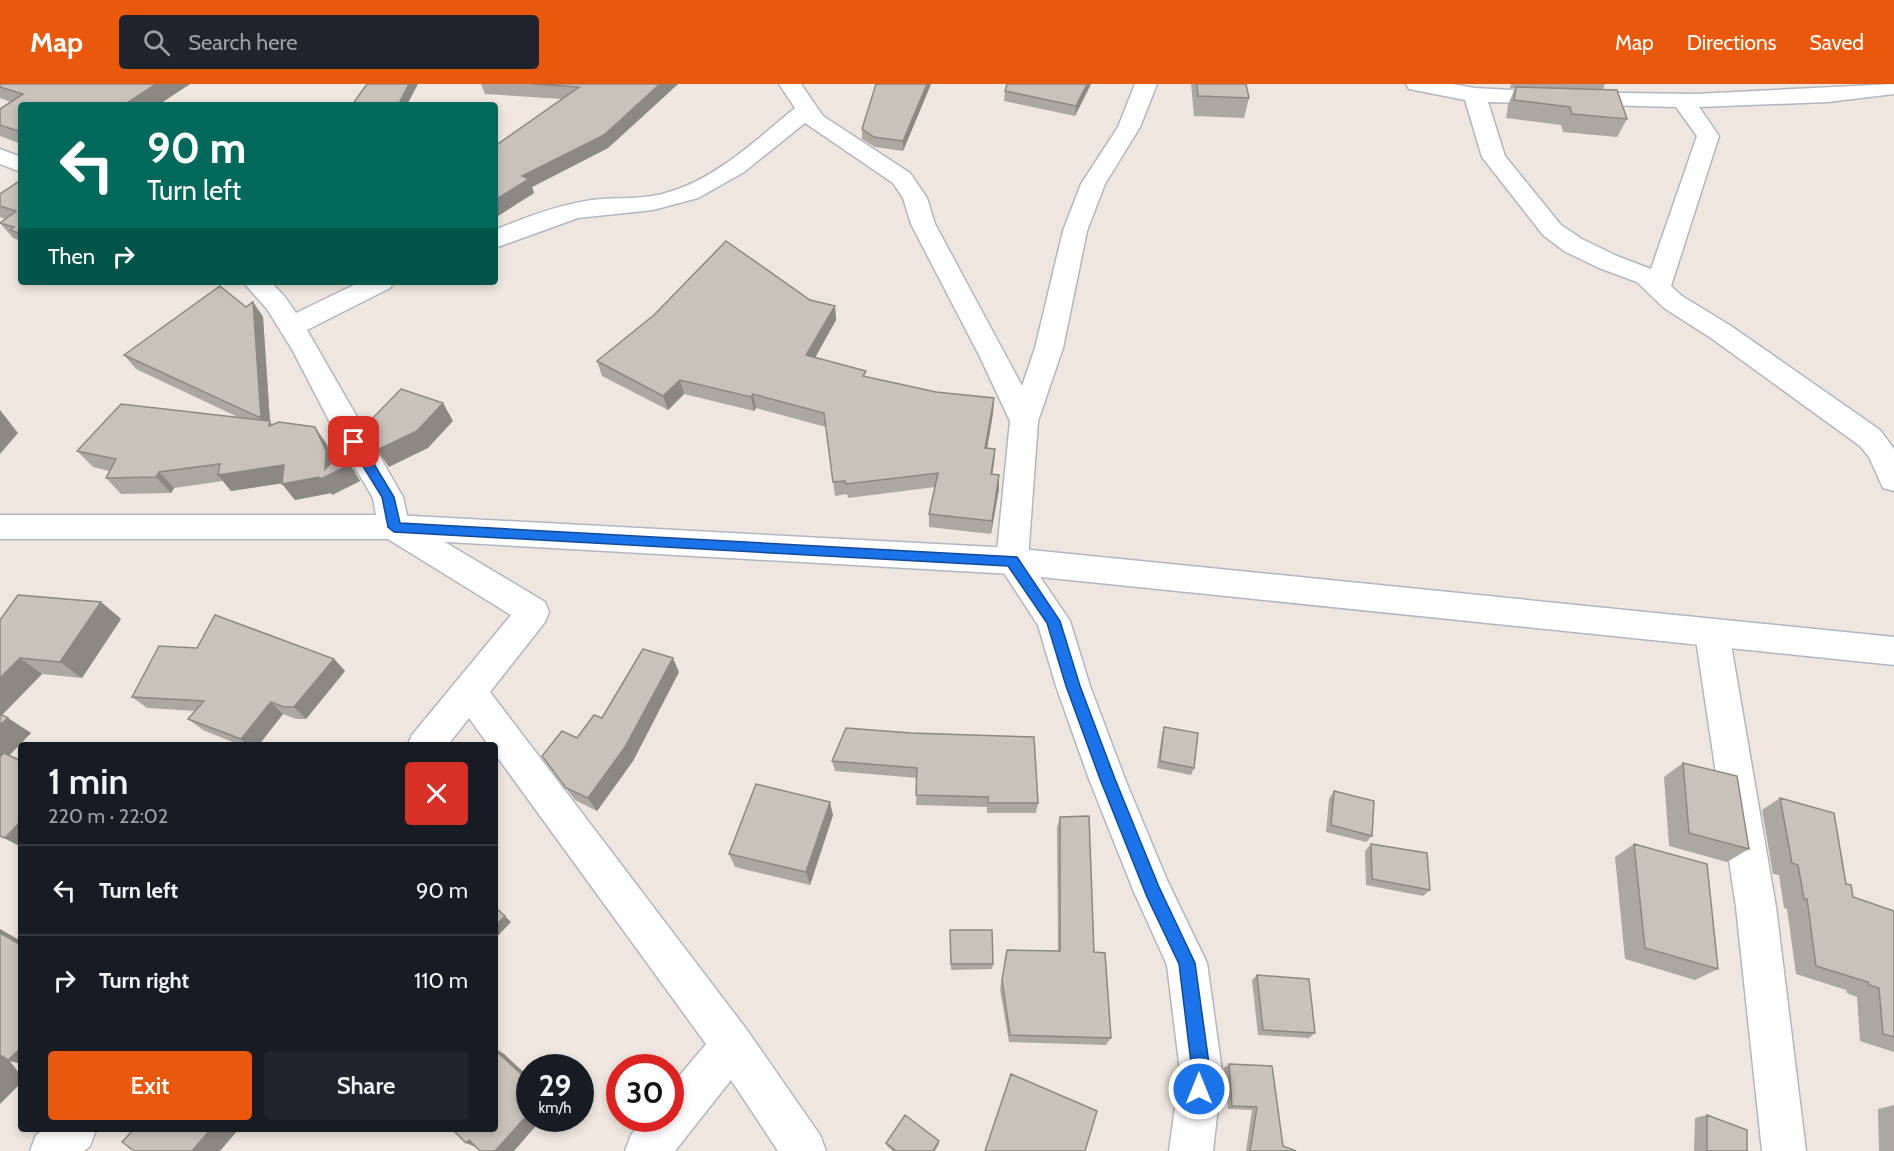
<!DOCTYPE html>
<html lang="en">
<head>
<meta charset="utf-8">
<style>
  :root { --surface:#171b24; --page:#20242c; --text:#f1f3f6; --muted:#9ea1a6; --line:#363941; --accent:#ea580c }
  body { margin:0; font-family:Cabin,sans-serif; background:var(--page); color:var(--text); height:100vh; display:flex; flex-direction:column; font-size:22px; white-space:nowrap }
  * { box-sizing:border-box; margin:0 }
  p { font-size:20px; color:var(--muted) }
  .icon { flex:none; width:33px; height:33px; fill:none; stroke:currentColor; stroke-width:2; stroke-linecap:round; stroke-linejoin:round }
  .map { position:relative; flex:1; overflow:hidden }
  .sheet { position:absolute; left:18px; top:658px; width:480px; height:390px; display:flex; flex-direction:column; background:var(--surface); border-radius:6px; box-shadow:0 3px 9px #0003 }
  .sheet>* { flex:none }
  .top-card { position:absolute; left:18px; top:18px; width:480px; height:183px; border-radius:6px; box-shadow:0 3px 9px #0003; background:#00695c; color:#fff; overflow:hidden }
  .speed { position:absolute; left:516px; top:970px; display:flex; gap:12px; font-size:30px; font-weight:700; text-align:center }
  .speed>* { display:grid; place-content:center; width:78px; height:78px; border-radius:50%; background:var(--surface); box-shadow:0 3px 9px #0003; line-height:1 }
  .speed small { font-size:15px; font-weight:400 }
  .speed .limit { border:9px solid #d22; background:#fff; color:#111 }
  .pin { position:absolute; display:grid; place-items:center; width:51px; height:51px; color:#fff; margin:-26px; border-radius:12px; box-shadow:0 3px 9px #0006 }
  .me { position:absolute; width:66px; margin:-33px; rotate:0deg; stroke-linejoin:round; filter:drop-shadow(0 0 4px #0008) }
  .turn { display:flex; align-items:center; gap:21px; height:126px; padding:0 30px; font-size:27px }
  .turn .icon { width:78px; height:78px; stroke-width:2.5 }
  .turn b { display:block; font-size:42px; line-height:51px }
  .then { display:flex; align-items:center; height:57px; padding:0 30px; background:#0003; gap:12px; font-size:22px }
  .round { display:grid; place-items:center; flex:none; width:63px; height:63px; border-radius:6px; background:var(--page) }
  .summary { display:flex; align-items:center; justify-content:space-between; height:102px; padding:0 30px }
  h1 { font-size:36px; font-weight:600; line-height:45px }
  .button { display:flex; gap:12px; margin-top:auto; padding:12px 30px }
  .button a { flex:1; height:69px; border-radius:6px; background:var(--accent); color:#fff; font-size:24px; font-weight:600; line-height:69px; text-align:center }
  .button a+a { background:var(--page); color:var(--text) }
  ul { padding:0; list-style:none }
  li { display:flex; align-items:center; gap:18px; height:90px; padding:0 30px; border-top:2px solid var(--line) }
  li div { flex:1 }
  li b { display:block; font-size:22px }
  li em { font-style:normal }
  header { display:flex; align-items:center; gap:36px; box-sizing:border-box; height:84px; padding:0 30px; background:var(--accent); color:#fff }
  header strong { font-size:28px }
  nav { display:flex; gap:33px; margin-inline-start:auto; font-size:21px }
  .search { width:420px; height:54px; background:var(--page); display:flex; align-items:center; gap:15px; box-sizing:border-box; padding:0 21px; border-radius:6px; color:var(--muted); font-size:22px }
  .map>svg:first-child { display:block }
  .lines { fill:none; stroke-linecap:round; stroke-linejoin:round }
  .street-casing { stroke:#b3b6c1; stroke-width:3 }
  .secondary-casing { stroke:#b3b6c1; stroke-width:3 }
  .street { fill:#fff; fill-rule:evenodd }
  .secondary { fill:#fff; fill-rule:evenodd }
  .wall { fill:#aca7a0 }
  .shaded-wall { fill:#8c8882 }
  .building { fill:#c8c2ba; stroke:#8c8882; stroke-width:1.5 }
  .route { fill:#1a73e8; stroke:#114b97; stroke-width:1.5 }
</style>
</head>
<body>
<header>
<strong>Map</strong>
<div class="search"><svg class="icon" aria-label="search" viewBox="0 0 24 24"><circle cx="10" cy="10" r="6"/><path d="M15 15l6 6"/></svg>Search here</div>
<nav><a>Map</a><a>Directions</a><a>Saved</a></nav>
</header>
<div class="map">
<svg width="1894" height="1067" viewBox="0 0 1894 1067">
  <rect width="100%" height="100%" fill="#efe7df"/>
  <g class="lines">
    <defs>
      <path id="street" d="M779,0H801L823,32L910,89L927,114L935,140L1022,302L1035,264L1063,147L1081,100L1118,43L1135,0H1157L1140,43L1105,100L1087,147L1063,264L1038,337L1028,475L1070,537L1090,602L1125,695L1167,796L1207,879L1222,987L1213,1067H1169L1180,987L1167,881L1134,808L1089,695L1056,602L1038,541L996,477L1010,337L979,271L911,140L903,114L893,99L805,39L744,88L698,114L653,126L578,134L495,164V146C526,133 558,121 592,116C617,113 645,116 669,108C717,94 757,55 795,24Z
        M1406,0H1452L1475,4L1549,8L1696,10L1894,0V10L1828,18L1699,23L1719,52L1671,202L1682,212L1731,242L1880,346L1894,365V407L1883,404L1869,373L1860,362L1711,254L1664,224L1637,198L1599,184L1564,167L1543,151L1482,73L1465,16L1409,5ZM1488,18L1676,23L1697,52L1651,185L1617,172L1582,155L1561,141L1505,72Z
        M0,65L21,73V88L0,80Z
        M243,198H271L285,213L296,229L360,198H394L390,204L307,246L403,413L408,436L545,518L549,528L545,538L490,608L747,946L820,1051L826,1067H778L731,996L675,1067H625L631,1051L645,1035H670V1003L706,960L495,670V662H489L469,634L447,662H407L412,651L511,531L383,452L378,443L373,414L340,358L293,267L267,225Z
        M1712,535L1724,539L1729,549L1776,823L1806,1067H1762L1736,823L1695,549L1700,539Z
        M43,1046H96L90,1062L84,1067H30L36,1051Z"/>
      <path id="secondary" d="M0,431H394L1012,464L1894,553V581L1012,490L394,455H0Z"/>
    </defs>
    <use href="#street" class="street-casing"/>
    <use href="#secondary" class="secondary-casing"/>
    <use href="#street" class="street"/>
    <use href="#secondary" class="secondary"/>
  </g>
  <path class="wall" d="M0,0H190L158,21H21V60L0,52V25L11,18L0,14Z
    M481,0H678L608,64L532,103L534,109L498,132L495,130V62L562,15L485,10Z
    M931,0L903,67L875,63L862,55V45Z
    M1007,0H1091L1075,32L1004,17L1005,7Z
    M1191,0H1246L1249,14L1244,34L1194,32Z
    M1511,0H1605L1603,5L1627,35L1617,53L1563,48L1561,41L1506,34L1508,21L1515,4H1510Z
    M21,96V160L18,156L13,154L0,139L5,135L0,133V110Z
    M810,216L835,222L836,236L815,274L866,293L936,308L994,314L993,329L987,364L995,365L994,379L992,390L999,405L991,450L929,443V430L935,403L848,414L847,410L835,412L826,343L756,324L754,327L684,310L668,326L602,292L597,277Z
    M253,218L263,233L270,338L272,341L326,359L334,375L353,384L360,397L332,411L331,409L295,416L282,399L231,407L223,397L174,404L171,409L121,410L106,394L109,387L93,383L77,367L240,334L136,285L124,271L246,223Z
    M101,518L121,535L82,594L42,590L2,631L31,649L9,671L21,677V763L0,752V536Z
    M334,575L345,587L306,635H296L283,630L258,662H242L203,646L188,635L195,627L147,624L132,613Z
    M679,588L633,677L597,727L575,716L542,672L577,654L602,634Z
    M1164,643L1194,684L1191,691L1157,684L1162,650Z
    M846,644L1038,719L1036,729H987V723L916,721L917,694L835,687L832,677Z
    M1683,679L1749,765L1727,778L1669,762L1664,693Z
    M1334,707L1372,752L1366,758L1326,748L1329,715Z
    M1780,714L1846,800L1853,813L1894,827V968L1860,957L1857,913L1847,909L1846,906L1796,890L1787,825L1784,824L1779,791L1773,790L1762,726Z
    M833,731L810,801L735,783L729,770Z
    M1060,733L1094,868L1111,954L1106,961L1009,958L1000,905L1007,866L1058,867L1057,744Z
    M1371,760L1430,806L1423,812L1366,801L1365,767Z
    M1634,760L1718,885L1695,896L1625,875L1615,773Z
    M950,846L993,880L992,885L951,886Z
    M1257,891L1315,949L1309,954L1258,951L1252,896Z
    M1229,980L1283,1062L1296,1067H1246L1252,1026L1228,1025L1224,984Z
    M1894,1021V1067H1879L1878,1025Z
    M1707,1031L1747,1067H1694L1695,1034Z
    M939,1057V1060L935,1067H893L887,1062L886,1059Z"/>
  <path class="shaded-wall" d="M156,0H190L158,21H124Z
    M409,0H418L407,21H398Z
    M660,0H678L608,64L532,103L534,109L498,132L495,125V116L522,92Z
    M927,0H931L903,67V57Z
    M1087,0H1091L1075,32L1076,22Z
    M253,218L263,233L270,338L282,354L271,349L261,334Z
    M835,222L836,236L808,286L806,271Z
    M680,296L684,310L668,326L663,312Z
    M753,310L756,324L754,327L751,313Z
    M994,314L993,329L985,378V364Z
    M443,319L453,337L428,364L389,383L377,366Z
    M0,326L18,349L0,370Z
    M315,343L326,359L338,383L342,368L360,397L332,411L331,409L295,416L282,400L325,385Z
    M995,365L994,379L990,404L991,390Z
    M284,381L297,397L231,407L218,391Z
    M159,388L174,404L171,409L156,393Z
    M999,391V405L991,450L992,437Z
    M101,518L121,535L82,594L60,578Z
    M20,574L42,590L0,633V594Z
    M673,574L679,588L633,677L597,727L588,714Z
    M334,575L345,587L306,635L294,623Z
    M271,618L283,630L258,662H249L241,655Z
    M8,634L31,649L0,681V641Z
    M830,718L833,731L810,801L806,788Z
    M21,737V763L5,754Z
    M505,832L511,838L495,855V842Z
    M0,845L21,857V861L0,849Z
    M0,963L21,964V980L10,977L21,992V999L0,1020Z
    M495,964L504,970L530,994V998L495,966Z
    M530,1028V1035H542L514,1067H495Z
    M210,1046H238L220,1067H192Z
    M469,1056L481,1065L466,1059Z"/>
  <path class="building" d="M0,0H156L124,21H21V48L0,41V25L23,10L0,3Z
    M367,0H409L398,21H352Z
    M532,0H660L604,51L522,92L529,95L495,116V62L579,3Z
    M876,0H927L903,57L874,53L862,45Z
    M1007,0H1087L1076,22L1005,7Z
    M1197,0H1246L1249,14L1198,12Z
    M1516,3L1617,6L1627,35L1572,30L1570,23L1514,16Z
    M21,96V150L10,146L14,143L0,139L16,127L0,122V110Z
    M726,157L810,216L835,222L806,271L866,287L863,292L936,308L994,314L985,364L995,365L991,390L999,391L992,437L929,430L938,389L846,400L845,397L833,398L824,329L753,310L751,313L680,296L663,312L597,277L654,231Z
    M220,202L246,223L253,218L261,334L124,271Z
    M401,305L443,319L417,347L377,366L364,343Z
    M121,320L270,337L269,342L279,338L315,343L326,367L325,385L342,368L349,381L321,395L319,393L282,400L284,381L218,391L220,380L159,388L156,393L106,394L116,375L77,367Z
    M18,511L101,518L60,578L20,574L0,594V536Z
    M215,531L334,575L294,623H284L271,618L241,655L188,635L204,617L132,613L159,562L197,564Z
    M643,565L673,574L625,663L588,714L566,704L542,672L562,647L577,654L594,631L602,634Z
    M0,630L8,634L0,641Z
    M1164,643L1198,649L1194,684L1160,677Z
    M846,644L911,649L1034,653L1038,719H988V713L916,711L917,684L832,677Z
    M4,669L21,677V737L5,754L0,752V673Z
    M1683,679L1737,692L1749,765L1689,749Z
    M756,700L830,718L806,788L729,770Z
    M1334,707L1374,717L1372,752L1331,741Z
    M1780,714L1834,729L1846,800L1851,801L1853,813L1894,827V953L1883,950L1879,904L1869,901L1868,898L1816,882L1807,815H1804L1798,781L1792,779Z
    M1089,732L1094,868L1105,869L1111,954L1010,951L1002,896L1007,866L1060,867V733Z
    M1371,760L1427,769L1430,806L1372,795Z
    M1634,760L1707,780L1718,885L1645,864Z
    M495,823L505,832L495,842Z
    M950,846H992L993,880H951Z
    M0,849L21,861V964L8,976L0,971Z
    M1257,891L1309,895L1315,949L1263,946Z
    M495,966L530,998V1028L495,1067H480L469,1056L466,1059L453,1046H495Z
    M1229,980L1272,982L1283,1062L1296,1067H1250L1257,1023L1232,1022Z
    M1011,990L1097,1027L1085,1067H985Z
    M905,1031L939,1057L933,1067H896L886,1059Z
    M1707,1031L1747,1046V1067H1707Z
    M133,1046H210L192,1067H134L122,1058Z"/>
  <path class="route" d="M354,354L359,355L394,413L400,439L1017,473L1060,537L1080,602L1115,695L1159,803L1195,879L1210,987L1206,1011L1199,1014L1193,1011L1191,1005L1192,987L1179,880L1147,813L1100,695L1066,602L1047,539L1008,482L394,448L388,443L382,413L348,358Z"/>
</svg>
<div class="speed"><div>29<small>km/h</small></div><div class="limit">30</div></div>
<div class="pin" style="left:354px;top:358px;background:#d93025"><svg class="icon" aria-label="arrive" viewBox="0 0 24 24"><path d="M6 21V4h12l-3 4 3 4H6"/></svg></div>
<svg class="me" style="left:1199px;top:1005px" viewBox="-20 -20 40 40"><circle r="17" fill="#1a73e8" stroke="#fff" stroke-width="3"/><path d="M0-11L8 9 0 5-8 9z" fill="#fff"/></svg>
<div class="top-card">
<div class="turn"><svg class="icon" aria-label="left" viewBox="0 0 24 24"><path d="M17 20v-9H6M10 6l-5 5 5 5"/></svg><div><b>90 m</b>Turn left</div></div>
<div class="then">Then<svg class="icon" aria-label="right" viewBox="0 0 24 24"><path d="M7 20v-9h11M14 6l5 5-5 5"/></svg></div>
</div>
<section class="sheet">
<div class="summary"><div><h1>1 min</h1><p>220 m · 22:02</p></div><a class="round" style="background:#d93025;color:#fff"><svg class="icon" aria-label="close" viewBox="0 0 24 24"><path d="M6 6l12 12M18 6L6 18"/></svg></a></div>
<ul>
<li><svg class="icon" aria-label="left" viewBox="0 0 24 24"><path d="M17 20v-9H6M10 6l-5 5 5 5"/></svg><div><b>Turn left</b></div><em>90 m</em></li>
<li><svg class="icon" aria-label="right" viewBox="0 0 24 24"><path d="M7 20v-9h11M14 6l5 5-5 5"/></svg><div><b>Turn right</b></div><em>110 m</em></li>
</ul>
<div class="button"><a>Exit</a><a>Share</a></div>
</section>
</div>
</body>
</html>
